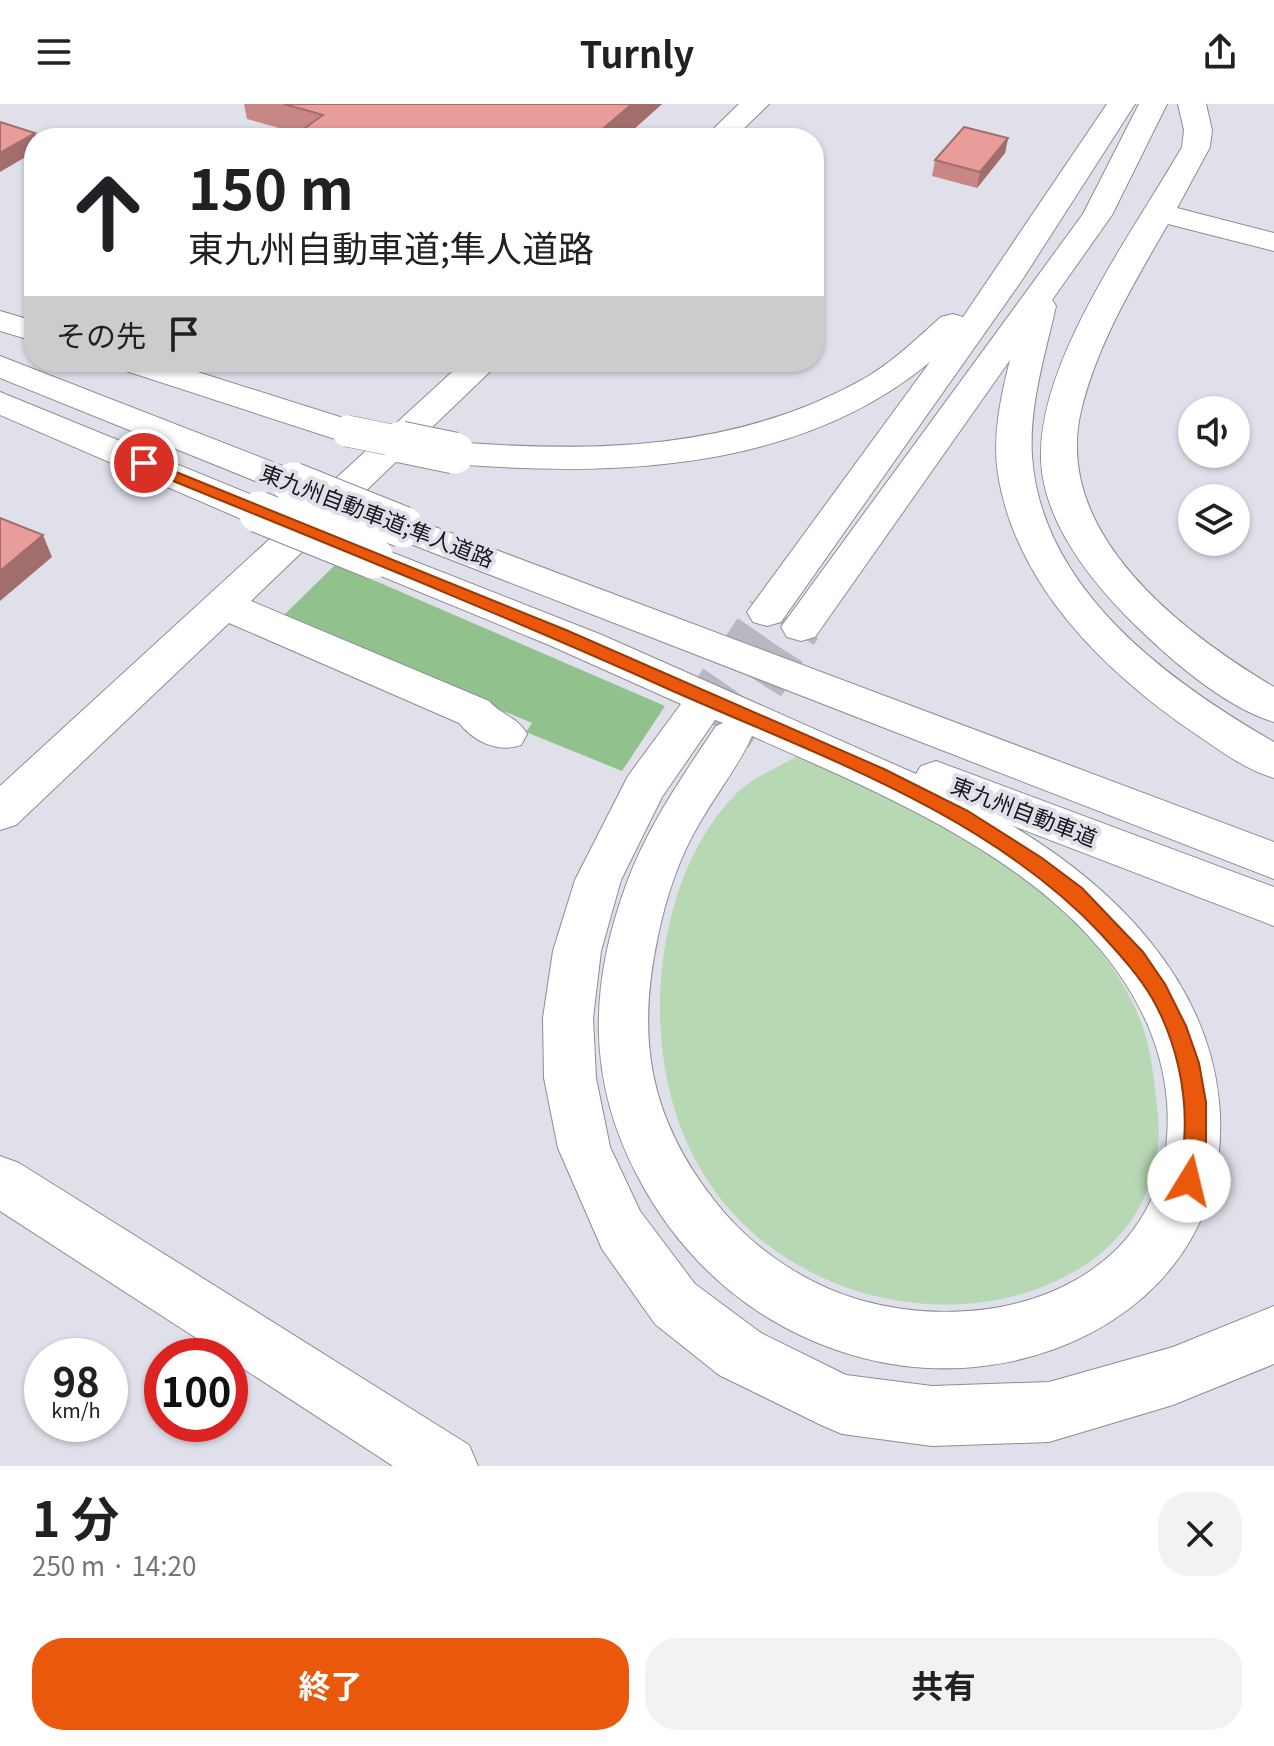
<!DOCTYPE html>
<html lang="ja">
<head>
<meta charset="utf-8">
<style>
  :root { --surface:#fff; --page:#f2f2f2; --text:#202124; --muted:#757577; --accent:#ea580c }
  body { margin:0; font-family:Georgia,"Noto Sans JP",serif; background:var(--page); color:var(--text); height:100vh; display:flex; flex-direction:column; font-size:30px; white-space:nowrap }
  * { box-sizing:border-box; margin:0 }
  p { font-size:26px; color:var(--muted) }
  .icon { flex:none; width:44px; height:44px; fill:none; stroke:currentColor; stroke-width:2; stroke-linecap:round; stroke-linejoin:round }
  .map { position:relative; height:1362px; overflow:hidden }
  .drawer { display:flex; flex-direction:column; background:var(--surface); flex:1 }
  .drawer>* { flex:none }
  .guide { position:absolute; left:24px; top:24px; width:800px; height:244px; border-radius:32px; box-shadow:0 2px 6px #0004; background:#fff; color:var(--text); overflow:hidden }
  .fabs { position:absolute; left:1178px; top:292px; display:grid; gap:16px }
  .fabs a { display:grid; place-items:center; width:72px; height:72px; border-radius:50%; background:var(--surface); box-shadow:0 2px 6px #0004; font-size:40px }
  .speed { position:absolute; left:24px; top:1234px; display:flex; gap:16px; font-size:40px; font-weight:700; text-align:center }
  .speed>* { display:grid; place-content:center; width:104px; height:104px; border-radius:50%; background:var(--surface); box-shadow:0 2px 6px #0004; line-height:1 }
  .speed small { font-size:20px; font-weight:400 }
  .speed .limit { border:12px solid #d22; background:#fff; color:#111 }
  .pin { position:absolute; display:grid; place-items:center; width:68px; height:68px; color:#fff; margin:-34px; border:4px solid #fff; border-radius:50%; box-shadow:0 2px 8px #0007 }
  .me { position:absolute; width:88px; margin:-44px; rotate:9deg; stroke-linejoin:round; filter:drop-shadow(0 0 6px #0008) }
  .turn { display:flex; align-items:center; gap:28px; height:168px; padding:0 32px; font-size:36px }
  .turn .icon { width:104px; height:104px; stroke-width:2.5 }
  .turn b { display:block; font-size:56px; line-height:68px }
  .then { display:flex; align-items:center; height:76px; padding:0 32px; background:#0003; gap:16px; font-size:30px }
  .round { display:grid; place-items:center; flex:none; width:84px; height:84px; border-radius:32px; background:var(--page) }
  .headline { display:flex; align-items:center; justify-content:space-between; height:136px; padding:0 32px }
  h1 { font-size:48px; font-weight:700; line-height:60px }
  .primary-button { display:flex; gap:16px; margin-top:auto; padding:16px 32px }
  .primary-button a { flex:1; height:92px; border-radius:32px; background:var(--accent); color:#fff; font-size:32px; font-weight:700; line-height:92px; text-align:center }
  .primary-button a+a { background:var(--page); color:var(--text) }
  header { display:flex; justify-content:space-between; align-items:center; height:104px; padding:0 32px; background:var(--surface); font-size:36px; font-weight:700 }
  .map>svg:first-child { display:block }
  .green { fill:#b6d8b2 }
  .forest { fill:#91c18c }
  .lines { fill:none; stroke-linecap:round; stroke-linejoin:round }
  .highway-tunnel { stroke:#b7b8c1; stroke-width:41; stroke-dasharray:41 20; stroke-linecap:butt }
  .minor-casing { stroke:#8c8d96; stroke-width:2 }
  .highway-casing { stroke:#8c8d96; stroke-width:2 }
  .minor { fill:#fff; fill-rule:evenodd }
  .highway { fill:#fff; fill-rule:evenodd }
  .highway-bridge-far1-casing { stroke:#8c8d96; stroke-width:32; stroke-linecap:butt }
  .highway-bridge-casing { stroke:#8c8d96; stroke-width:43; stroke-linecap:butt }
  .highway-bridge-far1 { stroke:#fff; stroke-width:31 }
  .highway-bridge { stroke:#fff; stroke-width:41 }
  .wall { fill:#c88784 }
  .shaded-wall { fill:#a26e6c }
  .building { fill:#e89d9a; stroke:#a26e6c; stroke-width:2 }
  .route { fill:#ea580c; stroke:#983908; stroke-width:2 }
  .labels { text-anchor:middle; stroke-width:8; stroke-linejoin:round; paint-order:stroke }
  .street-label { font-size:22px; fill:#17171b; stroke:#dfe0ea }
</style>
</head>
<body>
<header><svg class="icon" aria-label="menu" viewBox="0 0 24 24"><path d="M4 6h16M4 12h16M4 18h16"/></svg>Turnly<svg class="icon" aria-label="share" viewBox="0 0 24 24"><path d="M12 15V3M7 8l5-5 5 5M5 13v7h14v-7"/></svg></header>
<div class="map">
<svg width="1274" height="1362" viewBox="0 0 1274 1362">
  <rect width="100%" height="100%" fill="#dfe0ea"/>
  <path class="green" d="M797,652C920,704 1087,783 1140,915C1152,946 1154,978 1158,1011C1164,1073 1135,1130 1082,1163C960,1239 782,1195 706,1074C675,1026 661,967 660,910C659,834 680,748 735,691C750,674 778,664 797,652Z"/>
  <path class="forest" d="M336,460L665,602L622,667L526,628L532,619L300,521L283,512Z"/>
  <g class="lines">
    <path class="highway-tunnel" d="M697,610L767,508
      M731,633L801,523"/>
    <defs>
      <path id="minor" d="M739,0H769L734,34H704Z
        M1178,0H1206L1212,26L1210,43L1177,104L1274,129V147L1168,120C1134,179 1097,240 1081,307C1052,430 1182,528 1274,583V618C1223,603 1164,550 1127,513C1087,472 1043,415 1041,355C1038,256 1134,127 1182,43L1184,26Z
        M463,258H500L251,497L489,597C501,611 519,614 527,630L521,641C497,649 475,638 459,619L229,519L16,721L0,726V682Z
        M0,1052L19,1059L469,1341L478,1362H393L230,1256V1252H224L0,1107Z"/>
      <path id="highway" d="M1107,0H1135L1022,176L781,518L767,522L753,518L747,508L930,258C799,367 615,373 454,360L441,357L436,349L441,341L454,338C596,349 738,346 865,274C893,258 917,234 941,213L953,210L963,213Z
        M1139,0H1167L1112,111L1052,196L1056,202C1045,251 1029,301 1032,352C1041,485 1168,577 1274,638V674C1247,666 1223,649 1200,633C1109,572 1016,484 998,370C992,332 1001,292 1010,256L815,533L801,537L787,533L781,523L1083,110Z
        M0,207L34,217V237L0,227Z
        M0,252L306,371L311,379L306,387L293,391L280,387L0,274Z
        M115,258H166L359,319L365,327L359,335L347,338L335,335L120,265Z
        M0,288L272,399L278,408L272,417L259,420L246,417L0,311Z
        M403,411L1274,738V775L390,432L384,423L390,414Z
        M373,441L602,531L916,670L921,662L936,657L1274,783V822L1011,721C1112,781 1207,874 1219,997C1238,1194 1035,1299 863,1254C763,1228 684,1162 637,1071C587,975 589,882 626,781C647,723 682,673 716,622L723,619L715,616L662,693L621,776L601,847L593,914L596,974L610,1043L640,1107L695,1180L761,1229L846,1271L932,1282L1049,1278L1173,1243L1274,1202V1260L1173,1301L1049,1338L932,1342L842,1330L821,1321L719,1271L655,1220L602,1145L558,1044L544,974L543,914L553,847L575,776L628,672L681,600L549,541L359,463L354,454L359,445ZM752,632C866,683 994,735 1082,825C1128,873 1162,931 1167,998C1180,1172 1005,1237 860,1196C804,1180 749,1142 714,1096C649,1013 636,934 658,832C666,793 679,754 699,720C716,690 738,663 752,632Z"/>
    </defs>
    <use href="#minor" class="minor-casing"/>
    <use href="#highway" class="highway-casing"/>
    <use href="#minor" class="minor"/>
    <use href="#highway" class="highway"/>
    <defs>
      <path id="highway-bridge-far1" d="M347,327L411,340"/>
      <path id="highway-bridge" d="M401,338L454,349
        M293,379L403,423
        M259,408L373,454"/>
    </defs>
    <use href="#highway-bridge-far1" class="highway-bridge-far1-casing"/>
    <use href="#highway-bridge" class="highway-bridge-casing"/>
    <use href="#highway-bridge-far1" class="highway-bridge-far1"/>
    <use href="#highway-bridge" class="highway-bridge"/>
  </g>
  <path class="wall" d="M244,0H662L624,34H291L297,29L247,15Z
    M1008,34L1005,49L977,84L932,72L935,56Z"/>
  <path class="shaded-wall" d="M632,0H662L624,34H592Z
    M35,29L36,34H34V48L0,68V49Z
    M1008,34L1005,49L977,84L980,68Z
    M43,431L52,453L0,497V467Z"/>
  <path class="building" d="M284,0H632L592,34H551L545,32L543,34H291L323,11Z
    M0,18L35,29L0,49Z
    M964,23L1008,34L980,68L935,56Z
    M0,414L43,431L0,467Z"/>
  <path class="route" d="M144,355L566,526L884,665L968,707L1042,754L1082,784L1143,848L1165,880L1186,922L1199,959L1206,998V1038L1197,1084L1189,1087L1181,1084C1175,1070 1183,1053 1184,1038C1188,988 1176,936 1152,894C1138,870 1119,850 1101,830C986,708 816,651 666,584C492,506 315,435 139,363V356Z"/>
  <g class="labels">
    <g class="street-label">
      <text transform="translate(377 412) rotate(21)" y="8">東九州自動車道;隼人道路</text>
      <text transform="translate(1024 708) rotate(21)" y="8">東九州自動車道</text>
    </g>
  </g>
</svg>
<div class="fabs">
<a><svg class="icon" aria-label="sound" viewBox="0 0 24 24"><path d="M4 9h4l5-4v14l-5-4H4zM17 9q2 3 0 6"/></svg></a>
<a><svg class="icon" aria-label="layers" viewBox="0 0 24 24"><path d="M12 4l9 5-9 5-9-5zM3 14l9 5 9-5"/></svg></a>
</div>
<div class="speed"><div>98<small>km/h</small></div><div class="limit">100</div></div>
<div class="pin" style="left:144px;top:359px;background:#d93025"><svg class="icon" aria-label="arrive" viewBox="0 0 24 24"><path d="M6 21V4h12l-3 4 3 4H6"/></svg></div>
<svg class="me" style="left:1189px;top:1077px" viewBox="-20 -20 40 40"><circle r="19" fill="#fff"/><path d="M0-13L10 11 0 6-10 11z" fill="#ea580c"/></svg>
<div class="guide">
<div class="turn"><svg class="icon" aria-label="ahead" viewBox="0 0 24 24"><path d="M12 20V5M6 11l6-6 6 6"/></svg><div><b>150 m</b>東九州自動車道;隼人道路</div></div>
<div class="then">その先<svg class="icon" aria-label="arrive" viewBox="0 0 24 24"><path d="M6 21V4h12l-3 4 3 4H6"/></svg></div>
</div>
</div>
<section class="drawer">
<div class="headline"><div><h1>1 分</h1><p>250 m · 14:20</p></div><a class="round"><svg class="icon" aria-label="close" viewBox="0 0 24 24"><path d="M6 6l12 12M18 6L6 18"/></svg></a></div>
<div class="primary-button"><a>終了</a><a>共有</a></div>
</section>
</body>
</html>
